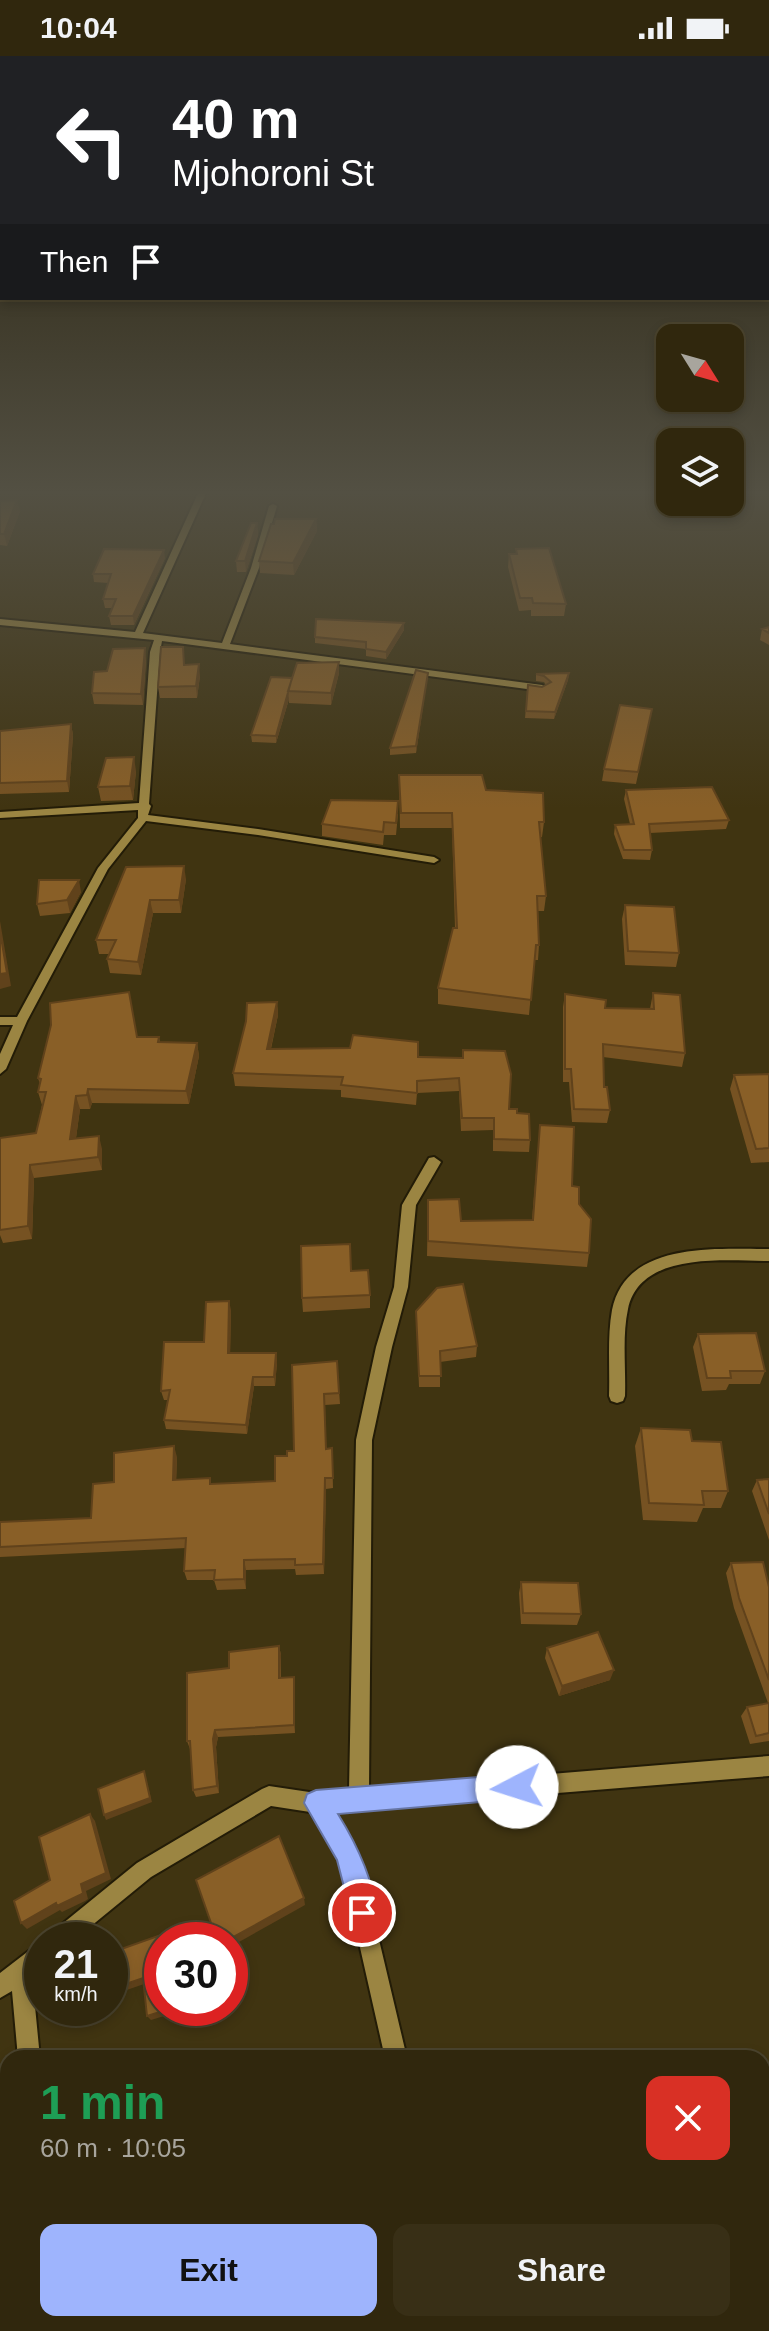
<!DOCTYPE html>
<html lang="en">
<head>
<meta charset="utf-8">
<style>
  :root { --surface:#30270d; --page:#382f16; --text:#f1f3f6; --muted:#a8a59d; --line:#4b442e; --accent:#9eb4fd }
  body { margin:0; font-family:Helvetica,sans-serif; background:var(--page); color:var(--text); height:100vh; display:flex; flex-direction:column; font-size:30px; white-space:nowrap }
  * { box-sizing:border-box; margin:0 }
  p { font-size:26px; color:var(--muted) }
  .icon { flex:none; width:44px; height:44px; fill:none; stroke:currentColor; stroke-width:2; stroke-linecap:round; stroke-linejoin:round }
  .map { position:relative; flex:1; overflow:hidden }
  .panel { position:absolute; left:0px; top:1994px; width:770px; height:282px; display:flex; flex-direction:column; background:var(--surface); border-radius:24px 24px 0 0; box-shadow:0 4px 12px #0003,0 0 0 2px var(--line) }
  .panel>* { flex:none }
  .guide { position:absolute; left:0px; top:0px; width:770px; height:244px; box-shadow:0 4px 12px #0003,0 0 0 2px var(--line); background:#202124; color:#fff; overflow:hidden }
  .needle { width:52px; rotate:127deg }
  .fabs { position:absolute; left:656px; top:268px; display:grid; gap:16px }
  .fabs a { display:grid; place-items:center; width:88px; height:88px; border-radius:16px; background:var(--surface); box-shadow:0 4px 12px #0003,0 0 0 2px var(--line); font-size:40px }
  .speed { position:absolute; left:24px; top:1866px; display:flex; gap:16px; font-size:40px; font-weight:700; text-align:center }
  .speed>* { display:grid; place-content:center; width:104px; height:104px; border-radius:50%; background:var(--surface); box-shadow:0 4px 12px #0003,0 0 0 2px var(--line); line-height:1 }
  .speed small { font-size:20px; font-weight:400 }
  .speed .limit { border:12px solid #d22; background:#fff; color:#111 }
  .pin { position:absolute; display:grid; place-items:center; width:68px; height:68px; color:#fff; margin:-34px; border:4px solid #fff; border-radius:50%; box-shadow:0 2px 8px #0007 }
  .me { position:absolute; width:88px; margin:-44px; rotate:265deg; stroke-linejoin:round; filter:drop-shadow(0 0 6px #0008) }
  .turn { display:flex; align-items:center; gap:28px; height:168px; padding:0 40px; font-size:36px }
  .turn .icon { width:104px; height:104px; stroke-width:2.5 }
  .turn b { display:block; font-size:56px; line-height:68px }
  .then { display:flex; align-items:center; height:76px; padding:0 40px; background:#0003; gap:16px; font-size:30px }
  .round { display:grid; place-items:center; flex:none; width:84px; height:84px; border-radius:16px; background:var(--page) }
  .headline { display:flex; align-items:center; justify-content:space-between; height:136px; padding:0 40px }
  h1 { font-size:48px; font-weight:700; line-height:60px; color:#1e9e55 }
  .action { display:flex; gap:16px; margin-top:auto; padding:16px 40px }
  .action a { flex:1; height:92px; border-radius:16px; background:var(--accent); color:#111; font-size:32px; font-weight:700; line-height:92px; text-align:center }
  .action a+a { background:var(--page); color:var(--text) }
  .status { display:flex; justify-content:space-between; align-items:center; height:56px; padding:0 40px; background:var(--surface); direction:ltr }
  .status svg { height:22px; fill:currentColor }
  .map>svg:first-child { display:block }
  .lines { fill:none; stroke-linecap:round; stroke-linejoin:round }
  .minor-casing { stroke:#231c07; stroke-width:4 }
  .minor { fill:#9b8542; fill-rule:evenodd }
  .wall { fill:#765222 }
  .shaded-wall { fill:#60421b }
  .building { fill:#895f27; stroke:#60421b; stroke-width:2 }
  .route { fill:#9eb4fd; stroke:#6775a4; stroke-width:2 }
</style>
</head>
<body>
<div class="status"><b>10:04</b><svg viewBox="0 0 49 12"><path d="M0 12V9h3v3zM5 12V6h3v6zM10 12V3h3v9zM15 12V0h3v12zM26 1h20v11H26zM47 4h2v5h-2z"/></svg></div>
<div class="map">
<svg width="769" height="2275" viewBox="0 0 769 2275">
  <rect width="100%" height="100%" fill="#403411"/>
  <g class="lines">
    <defs>
      <path id="minor" d="M199,435H207L143,577L222,587L251,512L269,450L273,448L277,450L259,512L230,588L542,629L547,632L542,635L162,585L160,596L149,748L151,750L148,759L258,773L434,801L439,804L434,807L258,779L146,765L108,813L27,965L6,1013L0,1018V998L13,969H0V961H17L98,812L138,762V754L0,762V756L139,747L150,596L154,584L0,569V563L135,576Z
        M434,1101L441,1106L416,1149L408,1231L392,1291L372,1384L369,1733L769,1700V1720L333,1755L359,1799L407,2002H385L340,1803L310,1756L271,1750L151,1821L74,1884H48L51,1877L137,1807L262,1733L269,1730L316,1737L349,1734L356,1384L376,1291L394,1231L402,1149L429,1102Z
        M769,1193V1205C725,1205 640,1195 628,1253C622,1280 626,1312 625,1340L623,1345L617,1347L611,1345L609,1340C610,1312 607,1282 612,1254C626,1185 715,1193 769,1193Z
        M42,1886V1910L32,1919L40,2002H18L12,1935L0,1942V1917L35,1890Z
        M41,2268H65L66,2275H42Z
        M445,2268H469L471,2275H447Z"/>
    </defs>
    <use href="#minor" class="minor-casing"/>
    <use href="#minor" class="minor"/>
  </g>
  <path class="wall" d="M0,445L20,455L7,490L0,489Z
    M316,463L317,475L294,519L260,517L259,505Z
    M257,467L258,479L246,516H237L236,505Z
    M516,493L566,548L564,560H531V554L519,555L508,511L509,498H516Z
    M165,502L134,569H111L109,560L113,552H105L103,543L108,527L94,526L93,518Z
    M404,567V574L386,603L366,600V593L315,587V581Z
    M769,571V589L760,584L762,573Z
    M146,603L143,649L94,648L92,637L107,615Z
    M185,609L200,620L197,642H160L158,631Z
    M339,617L331,649L289,647V643L276,687L252,686L251,679L292,622Z
    M428,617L416,697L390,699V692Z
    M569,617L568,624L554,663L525,662L528,629L542,631L546,629L544,626L536,625V618Z
    M652,653L636,728L602,725L604,713Z
    M71,668L73,679L69,736L0,738V675Z
    M136,715L133,744L101,745L98,731Z
    M399,719L486,734L544,766L542,781H540L546,840L544,855H538L539,889L538,904H534L529,959L438,948V932L455,872L452,772H400Z
    M626,734L729,764L726,773L650,777L652,794L650,804L623,803L614,778L615,769L630,768L624,743Z
    M398,758L396,779H384L383,789L322,780V768Z
    M126,811L186,823L181,857H153L141,919L110,917L107,903L110,898H99L96,884Z
    M81,836L70,857L40,860L37,848Z
    M625,849L679,897L676,911L625,909L622,863Z
    M653,937L685,997L682,1011L603,1001L604,1031L610,1054L607,1067L572,1066L569,1026H563V951L565,938L605,952L650,953Z
    M277,946L278,959L271,993L463,1002L509,1053L517,1057L530,1084L529,1096L493,1095V1074L461,1075L459,1035L417,1037L416,1049L341,1041V1034L235,1030L233,1017Z
    M137,981H159L160,986L197,987L199,1000L189,1048L92,1047L90,1053H80L76,1082L102,1093V1114L34,1122L32,1183L3,1187L0,1179V1082L36,1077L42,1049L38,1036L40,1028L38,1022Z
    M769,1018V1106L751,1107L730,1033L734,1019Z
    M540,1069L572,1130L579,1148L589,1197L587,1211L427,1200L428,1144L461,1165L532,1164Z
    M351,1215L370,1239V1252L303,1256L302,1242Z
    M231,1254L230,1297H276L277,1306L275,1330H254L247,1378L166,1373L164,1364L168,1344H164L161,1335Z
    M416,1255L477,1290L476,1301L440,1306V1331H419Z
    M698,1278L765,1315L760,1328H729L726,1334L702,1335L693,1291Z
    M337,1305L340,1348L325,1349L326,1393L332,1392L333,1432L326,1433L324,1518L296,1519L295,1513L246,1514V1533L217,1534L214,1524H187L184,1515L186,1492L0,1501V1466L91,1462L114,1426L177,1401L176,1424L210,1422L211,1428L275,1425L287,1400L294,1395Z
    M641,1372L692,1385L728,1435L721,1452H703L697,1466L643,1464L635,1390Z
    M769,1423V1484L752,1435L757,1424Z
    M731,1507L769,1531V1685L750,1688L741,1660L747,1651L768,1647L734,1552L726,1517Z
    M521,1526L581,1558L577,1569L521,1568L519,1537Z
    M279,1590L281,1599V1622L295,1629V1677L218,1681L216,1691L219,1737L196,1741L193,1734L190,1693L187,1685L229,1612Z
    M547,1592L610,1624L559,1640L545,1602Z
    M615,2268H734L737,2275H618Z"/>
  <path class="shaded-wall" d="M17,444L20,455L7,490L4,478Z
    M316,463L317,475L294,519L293,507Z
    M257,467L258,479L246,516L245,505Z
    M164,494L165,502L134,569L133,560Z
    M404,567V574L386,603V596Z
    M145,592L146,603L143,649L141,638Z
    M339,606V617L331,649V637Z
    M199,608L200,620L197,642L196,630Z
    M428,617L427,624L416,697V690Z
    M569,617L568,624L554,663L555,656Z
    M288,636L289,643L276,687V680Z
    M71,668L73,679L69,736L67,725Z
    M134,701L136,715L133,744L130,730Z
    M184,810L186,823L181,857L179,844Z
    M79,824L81,836L70,857L67,844Z
    M150,844L153,857L141,919L138,906Z
    M0,865L11,930L0,933Z
    M277,946L278,959L268,1005L267,993Z
    M197,987L199,1000L189,1048L186,1035Z
    M88,1033L92,1047L90,1053L87,1039Z
    M76,1040L80,1053L74,1096L70,1083Z
    M99,1080L102,1093V1114L98,1101Z
    M30,1109L34,1122L32,1183L28,1170Z
    M229,1245L231,1254L230,1306L228,1297Z
    M276,1297L277,1306L275,1330L274,1321Z
    M253,1321L254,1330L247,1378L246,1369Z
    M174,1390L177,1401L176,1434L173,1424Z
    M325,1422L326,1433L324,1518L323,1508Z
    M244,1504L246,1514V1533L244,1523Z
    M279,1590L281,1599L280,1630L279,1622Z
    M614,1614L610,1624L559,1640L562,1630Z
    M294,1621L295,1629V1677L294,1669Z
    M215,1674L218,1681L216,1691L219,1737L217,1730L213,1683Z
    M144,1715L152,1746L106,1764L104,1759Z
    M90,1758L95,1765L111,1823L86,1835L88,1843L85,1845L62,1856L60,1854L27,1873L21,1867L81,1828Z
    M304,1842L305,1849L230,1891V1884H228Z
    M143,1922L147,1927L115,1938L111,1933Z
    M173,1952H186L187,1953L151,1964L147,1960Z
    M30,2268H38L40,2275H29L28,2270Z"/>
  <path class="building" d="M17,444L4,478H0V445Z
    M275,463H316L293,507L259,505L271,468H274Z
    M251,467H257L245,505H236Z
    M549,492L566,548L533,547L532,542H520L509,498H517L516,493Z
    M104,493L164,494L133,560H109L116,543H103L111,518H93Z
    M316,563L404,567L386,596L366,593V586L315,581Z
    M769,571V577L762,573Z
    M161,591H183L184,609L199,608L196,630L158,631Z
    M145,592L141,638L92,637L94,616L107,615L113,593Z
    M339,606L331,637L288,635L297,607Z
    M416,614L428,617L416,690L390,692Z
    M569,617L555,656L526,655L528,629L542,631L551,626L544,620L536,618Z
    M271,621L292,622L276,680L251,679Z
    M620,649L652,653L638,716L604,713Z
    M71,668L67,725L0,727V675Z
    M134,701L130,730L98,731L106,702Z
    M399,719H482L486,734L543,737L544,766H539L546,840H537L539,889H536L531,944L438,932L453,872H457L452,757H401Z
    M712,731L729,764L649,768L652,794H624L615,769L634,768L626,734Z
    M331,744L398,745L396,767L384,766L383,776L322,768Z
    M184,810L179,844H150L138,906L107,903L116,884H96L126,811Z
    M39,824H79L67,844L37,848Z
    M625,849L674,851L679,897L628,895Z
    M0,875L7,917L0,918Z
    M129,936L137,981H159L158,986L197,987L186,1035L88,1033L87,1039L76,1040L70,1083L99,1080L98,1101L30,1109L28,1170L0,1174V1082L36,1077L46,1036H38L41,1023L38,1022L51,969L50,947Z
    M653,937L680,939L685,997L603,988L604,1031H607L610,1054L574,1053L571,1013H565V938L606,944L605,952L654,953Z
    M277,946L267,993L350,992L353,979L418,986V1001L463,1002V994L505,995L511,1018L509,1053H517V1057L529,1058L530,1084L494,1083V1062H462L459,1022L417,1025V1037L341,1029L343,1021L233,1017L246,965L247,947Z
    M769,1018V1092L756,1093L734,1019Z
    M540,1069L574,1071L572,1130L579,1131V1148L591,1163L589,1197L428,1185V1144L459,1143L461,1165L533,1164Z
    M350,1188L351,1215L368,1214L370,1239L302,1242L301,1190Z
    M463,1228L477,1290L440,1295L441,1320H419L416,1255L437,1232Z
    M229,1245L228,1297H276L274,1321H253L246,1369L164,1364L170,1334L161,1335L164,1286H204L206,1246Z
    M756,1277L765,1315H730L731,1322H707L698,1278Z
    M337,1305L339,1337L324,1338L326,1393L332,1392L333,1422H325L323,1508L295,1509V1503L244,1504V1523L214,1524L215,1514L184,1515L186,1482L0,1491V1466L91,1462L93,1428L114,1426V1397L174,1390L173,1424L210,1422V1428L275,1425V1400H287V1395H294L292,1309Z
    M641,1372L690,1374L692,1385L721,1386L728,1435H702L704,1449L649,1447Z
    M769,1423V1458L757,1424Z
    M763,1506L769,1531V1624L739,1542L731,1507Z
    M521,1526L578,1527L581,1558L523,1557Z
    M598,1576L614,1614L562,1630L547,1592Z
    M279,1590V1622L294,1621V1669L215,1674L213,1683L217,1730L193,1734L190,1685H187V1617L229,1612V1596Z
    M769,1647V1677L756,1680L747,1651Z
    M144,1715L150,1742L104,1759L98,1733Z
    M90,1758L106,1817L81,1828L83,1837L80,1839L57,1850L56,1847L21,1867L14,1845L50,1824L39,1781Z
    M279,1780L304,1842L228,1884H217L196,1824Z
    M172,1875L173,1884H162V1952H173L147,1960L143,1922L111,1933L110,1897Z
    M277,1994L280,2002H263Z
    M221,1995L224,2002H208Z
    M8,2105V2268H30L28,2270L29,2275H0V2108Z
    M252,2268H375L361,2275H254Z
    M620,2268H734L737,2275H622Z"/>
  <linearGradient id="sky" x2="0" y2="1"><stop stop-color="#231d09"/><stop offset="0.58" stop-color="#535043"/><stop offset="1" stop-color="#535043" stop-opacity="0"/></linearGradient>
  <rect width="769" height="753" fill="url(#sky)"/>
  <path class="route" d="M517,1718L526,1722L529,1731L526,1740L517,1743L338,1758C353,1782 383,1838 372,1866L362,1870L353,1866L337,1804L304,1747L307,1738L316,1734Z"/>
</svg>
<div class="fabs">
<a><svg class="needle" viewBox="-14 -14 28 28"><path d="M0-13l5 13h-10z" fill="#e53935"/><path d="M0 13l5-13h-10z" fill="#a8a59d"/></svg></a>
<a><svg class="icon" aria-label="layers" viewBox="0 0 24 24"><path d="M12 4l9 5-9 5-9-5zM3 14l9 5 9-5"/></svg></a>
</div>
<div class="speed"><div>21<small>km/h</small></div><div class="limit">30</div></div>
<div class="pin" style="left:362px;top:1857px;background:#d93025"><svg class="icon" aria-label="arrive" viewBox="0 0 24 24"><path d="M6 21V4h12l-3 4 3 4H6"/></svg></div>
<svg class="me" style="left:517px;top:1731px" viewBox="-20 -20 40 40"><circle r="19" fill="#fff"/><path d="M0-13L10 11 0 6-10 11z" fill="#9eb4fd"/></svg>
<div class="guide">
<div class="turn"><svg class="icon" aria-label="left" viewBox="0 0 24 24"><path d="M17 20v-9H6M10 6l-5 5 5 5"/></svg><div><b>40 m</b>Mjohoroni St</div></div>
<div class="then">Then<svg class="icon" aria-label="arrive" viewBox="0 0 24 24"><path d="M6 21V4h12l-3 4 3 4H6"/></svg></div>
</div>
<section class="panel">
<div class="headline"><div><h1>1 min</h1><p>60 m · 10:05</p></div><a class="round" style="background:#d93025;color:#fff"><svg class="icon" aria-label="close" viewBox="0 0 24 24"><path d="M6 6l12 12M18 6L6 18"/></svg></a></div>
<div class="action"><a>Exit</a><a>Share</a></div>
</section>
</div>
</body>
</html>
